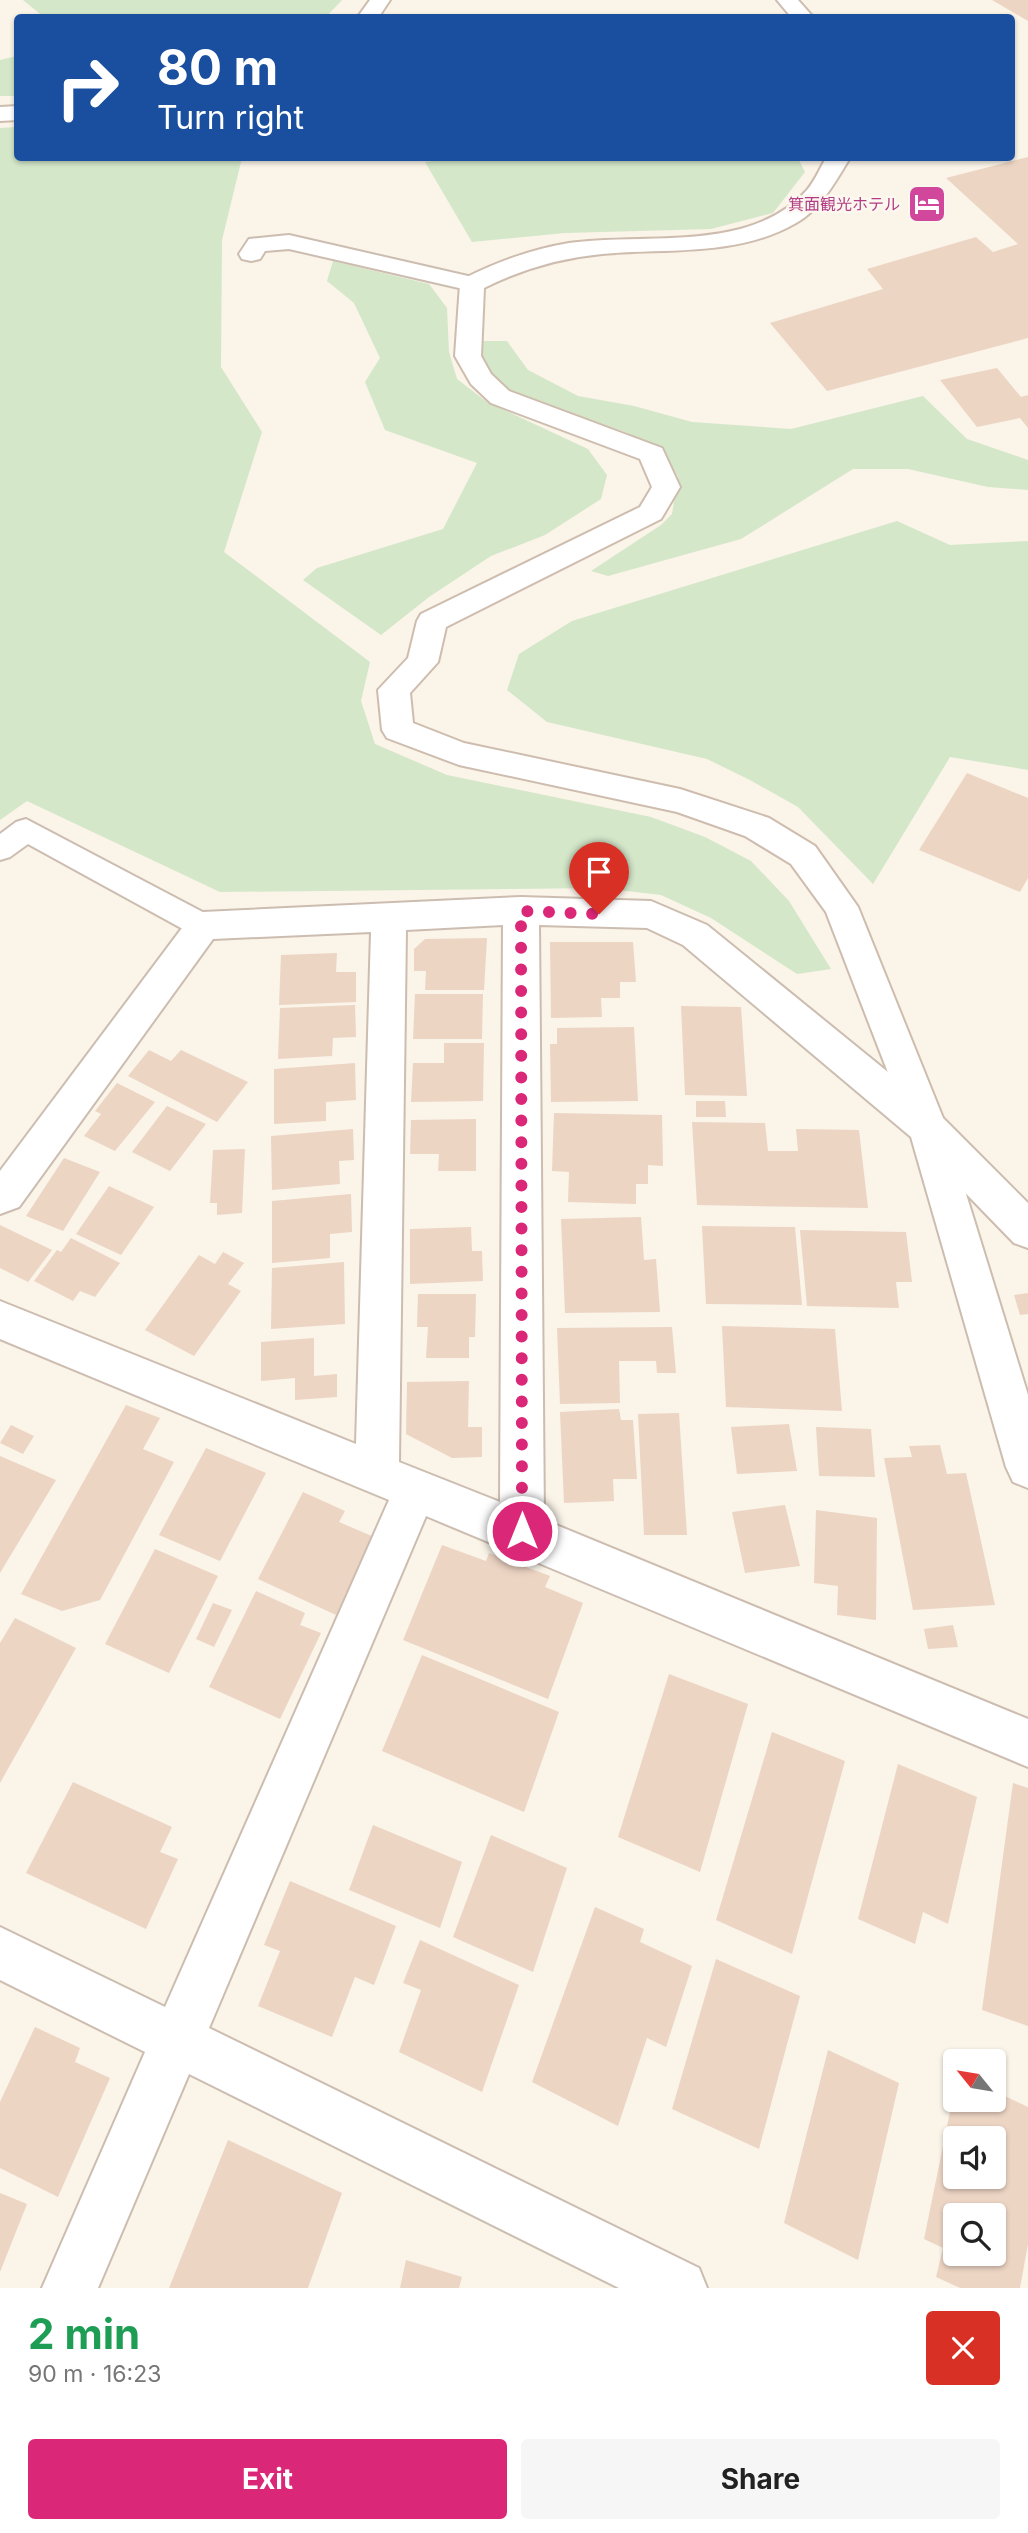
<!DOCTYPE html>
<html lang="en">
<head>
<meta charset="utf-8">
<style>
  :root { --surface:#fff; --page:#f6f6f6; --text:#222; --muted:#767676; --accent:#db2777 }
  body { margin:0; font-family:Inter,"Noto Sans JP",sans-serif; background:var(--page); color:var(--text); height:100vh; display:flex; flex-direction:column; font-size:26px; white-space:nowrap }
  * { box-sizing:border-box; margin:0 }
  p { font-size:23px; color:var(--muted) }
  .icon { flex:none; width:38px; height:38px; fill:none; stroke:currentColor; stroke-width:2; stroke-linecap:round; stroke-linejoin:round }
  .map { position:relative; height:2288px; overflow:hidden }
  .sheet { display:flex; flex-direction:column; background:var(--surface); flex:1 }
  .sheet>* { flex:none }
  .guide { position:absolute; left:14px; top:14px; width:1001px; height:147px; border-radius:7px; box-shadow:0 2px 5px #0004; background:#1a4fa0; color:#fff; overflow:hidden }
  .needle { width:46px; rotate:300deg }
  .tools { position:absolute; left:943px; top:2049px; display:grid; gap:14px }
  .tools a { display:grid; place-items:center; width:63px; height:63px; border-radius:7px; background:var(--surface); box-shadow:0 2px 5px #0004; font-size:35px }
  .pin { position:absolute; display:grid; place-items:center; width:60px; height:60px; color:#fff; margin:-72px -30px; border-radius:50% 50% 50% 0; rotate:-45deg; box-shadow:0 0 7px #0007 }
  .pin .icon { rotate:45deg }
  .me { position:absolute; width:77px; margin:-38px; rotate:0deg; stroke-linejoin:round; filter:drop-shadow(0 0 5px #0008) }
  .turn { display:flex; align-items:center; gap:24px; height:147px; padding:0 28px; font-size:32px }
  .turn .icon { width:91px; height:91px; stroke-width:2.5 }
  .turn b { display:block; font-size:49px; line-height:60px }
  .round { display:grid; place-items:center; flex:none; width:74px; height:74px; border-radius:7px; background:var(--page) }
  .overview { display:flex; align-items:center; justify-content:space-between; height:119px; padding:0 28px }
  h1 { font-size:42px; font-weight:700; line-height:52px; color:#1e9e55 }
  .button { display:flex; gap:14px; margin-top:auto; padding:14px 28px }
  .button a { flex:1; height:80px; border-radius:7px; background:var(--accent); color:#fff; font-size:28px; font-weight:700; line-height:80px; text-align:center }
  .button a+a { background:var(--page); color:var(--text) }
  .map>svg:first-child { display:block }
  .green { fill:#d4e7c9 }
  .building { fill:#edd5c4; fill-rule:evenodd }
  .lines { fill:none; stroke-linecap:round; stroke-linejoin:round }
  .lane-casing { stroke:#ccbdb0; stroke-width:4 }
  .street-casing { stroke:#ccbdb0; stroke-width:4 }
  .secondary-casing { stroke:#cebdae; stroke-width:4 }
  .lane { fill:#fff; fill-rule:evenodd }
  .street { fill:#fff; fill-rule:evenodd }
  .secondary { fill:#fff; fill-rule:evenodd }
  .route { stroke:#db2777; stroke-width:12; stroke-dasharray:0 21.6 }
  .labels { text-anchor:middle; stroke-width:5; stroke-linejoin:round; paint-order:stroke }
  .far-hotel-label { font-size:16px; fill:#b23c85; stroke:#fdf8ef; text-anchor:end }
</style>
</head>
<body>
<div class="map">
<svg width="1028" height="2288" viewBox="0 0 1028 2288">
  <rect width="100%" height="100%" fill="#faf4e9"/>
  <path class="green" d="M23,0H342L326,17L45,18Z
    M17,56V96H0V60Z
    M17,127L18,158H242L222,240L221,367L262,432L224,552L370,662L361,701L375,744L447,775L651,817L705,837L751,861L789,901L831,969L797,974L711,918L661,895L601,888L220,892L27,801L0,820V128Z
    M457,158H798L805,172L773,213L711,229L565,233L472,242L425,162Z
    M333,261L429,284L447,308L449,352L457,379L487,402L588,449L607,475L601,499L545,535L491,556L429,597L381,635L303,580L317,568L443,529L477,463L385,430L365,382L380,358L354,303L327,281Z
    M482,341H507L528,370L578,396L634,406L692,422L791,429L923,396L967,439L1028,460V490L988,487L908,469H853L741,539L608,576L591,571L661,525L672,514L678,477L664,452L625,432L509,392L490,375L479,354Z
    M897,521L950,545L1028,541V770L950,757L873,884L798,807L750,780L707,759L547,722L507,690L519,654L572,621Z"/>
  <path class="building" d="M992,0H1028V21Z
    M1028,157V338L827,391L770,323L883,289L867,269L976,237L993,252L1018,244L946,178Z
    M997,368L1021,397L1028,395V428L1020,418L977,427L940,380Z
    M967,773L1028,798V878L1020,892L919,850Z
    M487,938L484,990H425L426,971H414V949L425,939Z
    M550,942H633L636,982H620V998H601L602,1017L551,1018Z
    M337,953L336,972H356V1002L279,1005L281,955Z
    M415,994H483L482,1039H413Z
    M355,1005L356,1037L333,1038L332,1056L278,1059L280,1008Z
    M681,1006L741,1007L747,1096L685,1095Z
    M634,1027L638,1101L551,1102L550,1044H557V1028Z
    M444,1043H484L483,1101L411,1102L413,1063H444Z
    M149,1050L171,1061L181,1050L248,1082L217,1122L128,1076Z
    M355,1063L356,1100L326,1102V1121L274,1124V1069Z
    M117,1083L155,1102L115,1151L84,1136L101,1114L95,1111Z
    M696,1101H725L726,1117H696Z
    M167,1106L206,1124L170,1171L132,1152Z
    M554,1113L662,1115L663,1166L648,1165V1184H636V1204L568,1202L569,1172L552,1171Z
    M476,1119V1171H438L439,1154H410L411,1120Z
    M692,1122L765,1123L768,1151H798L796,1129L859,1130L868,1208L697,1205Z
    M353,1129L354,1160L339,1161L340,1184L272,1190L271,1136Z
    M245,1149L242,1213L217,1215V1203H210L213,1150Z
    M64,1158L100,1172L63,1231L26,1216Z
    M109,1186L154,1207L121,1255L76,1234Z
    M351,1194L352,1232L330,1234V1258L272,1263V1201Z
    M641,1217L644,1260L656,1259L660,1312L565,1313L561,1219Z
    M0,1225L52,1250L28,1282L0,1268Z
    M702,1226L795,1227L802,1305L706,1304Z
    M471,1227L472,1251H482L483,1281L410,1284V1229Z
    M800,1230L906,1232L912,1282H896L899,1308L807,1306Z
    M71,1238L120,1263L95,1297L80,1291L73,1301L34,1281L57,1250L61,1252Z
    M223,1252L244,1263L228,1284L241,1291L194,1356L145,1330L199,1255L215,1264Z
    M344,1262L345,1324L271,1329L272,1268Z
    M1028,1293V1314L1020,1315L1014,1295Z
    M418,1294H476L475,1337H469V1358H426L428,1327H417Z
    M722,1326L835,1329L842,1411L726,1407Z
    M672,1327L676,1373H657L656,1361H619L620,1403L560,1404L557,1328Z
    M314,1338V1376L337,1374V1397L295,1400V1378L261,1381V1342Z
    M469,1381L468,1427H482V1457L452,1458L406,1434L407,1382Z
    M126,1405L160,1418L143,1449L174,1462L100,1600L62,1611L21,1594Z
    M619,1409L621,1420H633L637,1479H613L614,1501L564,1503L560,1412Z
    M679,1413L687,1535H644L638,1414Z
    M789,1424L797,1471L737,1474L731,1427Z
    M11,1425L34,1436L23,1454L0,1443Z
    M816,1427L871,1429L875,1477L819,1476Z
    M940,1445L947,1474L966,1473L995,1605L913,1610L884,1458L912,1457L909,1446Z
    M206,1448L266,1473L220,1561L159,1535Z
    M0,1456L56,1480L0,1573Z
    M303,1492L345,1511L339,1522L374,1537L336,1615L258,1579Z
    M785,1505L800,1566L745,1573L732,1512Z
    M816,1510L877,1518L876,1620L837,1615L838,1586L814,1583Z
    M442,1545L486,1561L489,1553L550,1576L545,1587L583,1603L548,1699L403,1640Z
    M155,1549L218,1576L169,1673L105,1644Z
    M256,1591L305,1613L300,1625L321,1633L280,1719L209,1687Z
    M213,1603L232,1610L214,1647L196,1639Z
    M15,1618L76,1648L0,1783V1643Z
    M953,1625L958,1647L928,1649L924,1629Z
    M422,1655L559,1712L524,1812L382,1751Z
    M669,1674L748,1704L700,1872L618,1837Z
    M772,1732L845,1761L792,1954L716,1920Z
    M898,1764L977,1797L948,1924L923,1912L915,1944L858,1919Z
    M73,1782L172,1827L160,1852L178,1859L146,1929L26,1873Z
    M1013,1783L1028,1788V2026L982,2010Z
    M373,1825L462,1862L440,1928L349,1890Z
    M491,1835L567,1868L533,1972L453,1937Z
    M290,1881L396,1926L374,1985L355,1977L332,2037L258,2006L280,1951L264,1945Z
    M595,1907L644,1929L640,1942L692,1966L666,2047L647,2038L618,2126L532,2082Z
    M420,1940L519,1985L482,2092L399,2052L421,1990L403,1983Z
    M716,1959L800,1996L759,2149L672,2109Z
    M35,2027L80,2048L75,2062L110,2078L58,2197L0,2168V2102Z
    M828,2050L899,2083L858,2260L784,2223Z
    M994,2091L1028,2107V2244L1020,2288H960L936,2277L943,2248L924,2239L954,2092L956,2100L976,2103L977,2100H994ZM956,2138H994V2177H956ZM956,2216H994V2254H956Z
    M228,2140L342,2193L308,2288H169Z
    M0,2193L27,2204L0,2272Z
    M406,2260L462,2277L459,2288H400Z"/>
  <g class="lines">
    <defs>
      <path id="lane" d="M26,819L214,918L218,926L214,934L203,938L192,934L28,844L10,857L0,860V834L16,822Z"/>
      <path id="street" d="M289,235L481,279L484,284L481,289L472,291L289,249L265,251L260,259L251,261L242,259L239,254L249,239Z
        M521,897L651,901L707,925L942,1116L1028,1395V1488L1013,1482L1006,1467L911,1137L683,945L647,928L539,925L544,1520L1028,1719V1767L426,1516L209,2028L699,2268L707,2288H619L189,2074L98,2288H42L145,2052L0,1980V1927L165,2007L389,1500L0,1339V1301L356,1444L371,932L213,939L19,1207L0,1214V1171L191,916L203,912ZM503,925L500,1502L399,1462L406,930Z"/>
      <path id="secondary" d="M370,0H390L378,18H357Z
        M777,0H798L814,18H792Z
        M18,106V120L0,121V107Z
        M826,158H850C835,182 821,209 796,223C737,257 667,248 602,254C560,258 522,269 484,288L481,356L491,374L509,391L662,448L680,487L661,519L446,627L438,662L410,693L413,723L464,743L680,789L769,818L815,846L858,907L943,1118L1028,1203V1248L1014,1243L914,1140L826,912L791,864L745,836L677,812L459,765L387,738L382,730L378,690L408,658L417,621L421,614L640,507L652,487L640,459L491,403L471,384L455,356L460,284L463,279C497,262 532,249 569,243C645,232 750,254 807,190C815,181 820,168 826,158Z"/>
    </defs>
    <use href="#lane" class="lane-casing"/>
    <use href="#street" class="street-casing"/>
    <use href="#secondary" class="secondary-casing"/>
    <use href="#lane" class="lane"/>
    <use href="#street" class="street"/>
    <use href="#secondary" class="secondary"/>
  </g>
  <g class="lines">
    <path class="route" d="M522,1531L521,911L599,914"/>
  </g>
  <defs>
    <symbol id="hotel-square" viewBox="-11 -11 22 22"><rect x="-9" y="-9" width="18" height="18" rx="4" fill="#d1479c" stroke="#fdf8ef"/><path d="M-6-4.5h1.5V1H6V5H4.5V3h-9V5H-6ZM-4 0a1.8 1.8 0 1 1 3.6 0ZM.5 0V-2.5h3Q6-2.5 6 0Z" fill="#fff"/></symbol>
  </defs>
  <g fill-rule="evenodd">
    <use href="#hotel-square" x="905" y="182" width="44" height="44"/>
  </g>
  <g class="labels">
    <g class="far-hotel-label">
      <text x="900" y="210">箕面観光ホテル</text>
    </g>
  </g>
</svg>
<div class="tools">
<a><svg class="needle" viewBox="-14 -14 28 28"><path d="M0-13l5 13h-10z" fill="#e53935"/><path d="M0 13l5-13h-10z" fill="#767676"/></svg></a>
<a><svg class="icon" aria-label="sound" viewBox="0 0 24 24"><path d="M4 9h4l5-4v14l-5-4H4zM17 9q2 3 0 6"/></svg></a>
<a><svg class="icon" aria-label="search" viewBox="0 0 24 24"><circle cx="10" cy="10" r="6"/><path d="M15 15l6 6"/></svg></a>
</div>
<div class="pin" style="left:599px;top:914px;background:#d93025"><svg class="icon" aria-label="arrive" viewBox="0 0 24 24"><path d="M6 21V4h12l-3 4 3 4H6"/></svg></div>
<svg class="me" style="left:522px;top:1531px" viewBox="-20 -20 40 40"><circle r="17" fill="#db2777" stroke="#fff" stroke-width="3"/><path d="M0-11L8 9 0 5-8 9z" fill="#fff"/></svg>
<div class="guide">
<div class="turn"><svg class="icon" aria-label="right" viewBox="0 0 24 24"><path d="M7 20v-9h11M14 6l5 5-5 5"/></svg><div><b>80 m</b>Turn right</div></div>
</div>
</div>
<section class="sheet">
<div class="overview"><div><h1>2 min</h1><p>90 m · 16:23</p></div><a class="round" style="background:#d93025;color:#fff"><svg class="icon" aria-label="close" viewBox="0 0 24 24"><path d="M6 6l12 12M18 6L6 18"/></svg></a></div>
<div class="button"><a>Exit</a><a>Share</a></div>
</section>
</body>
</html>
